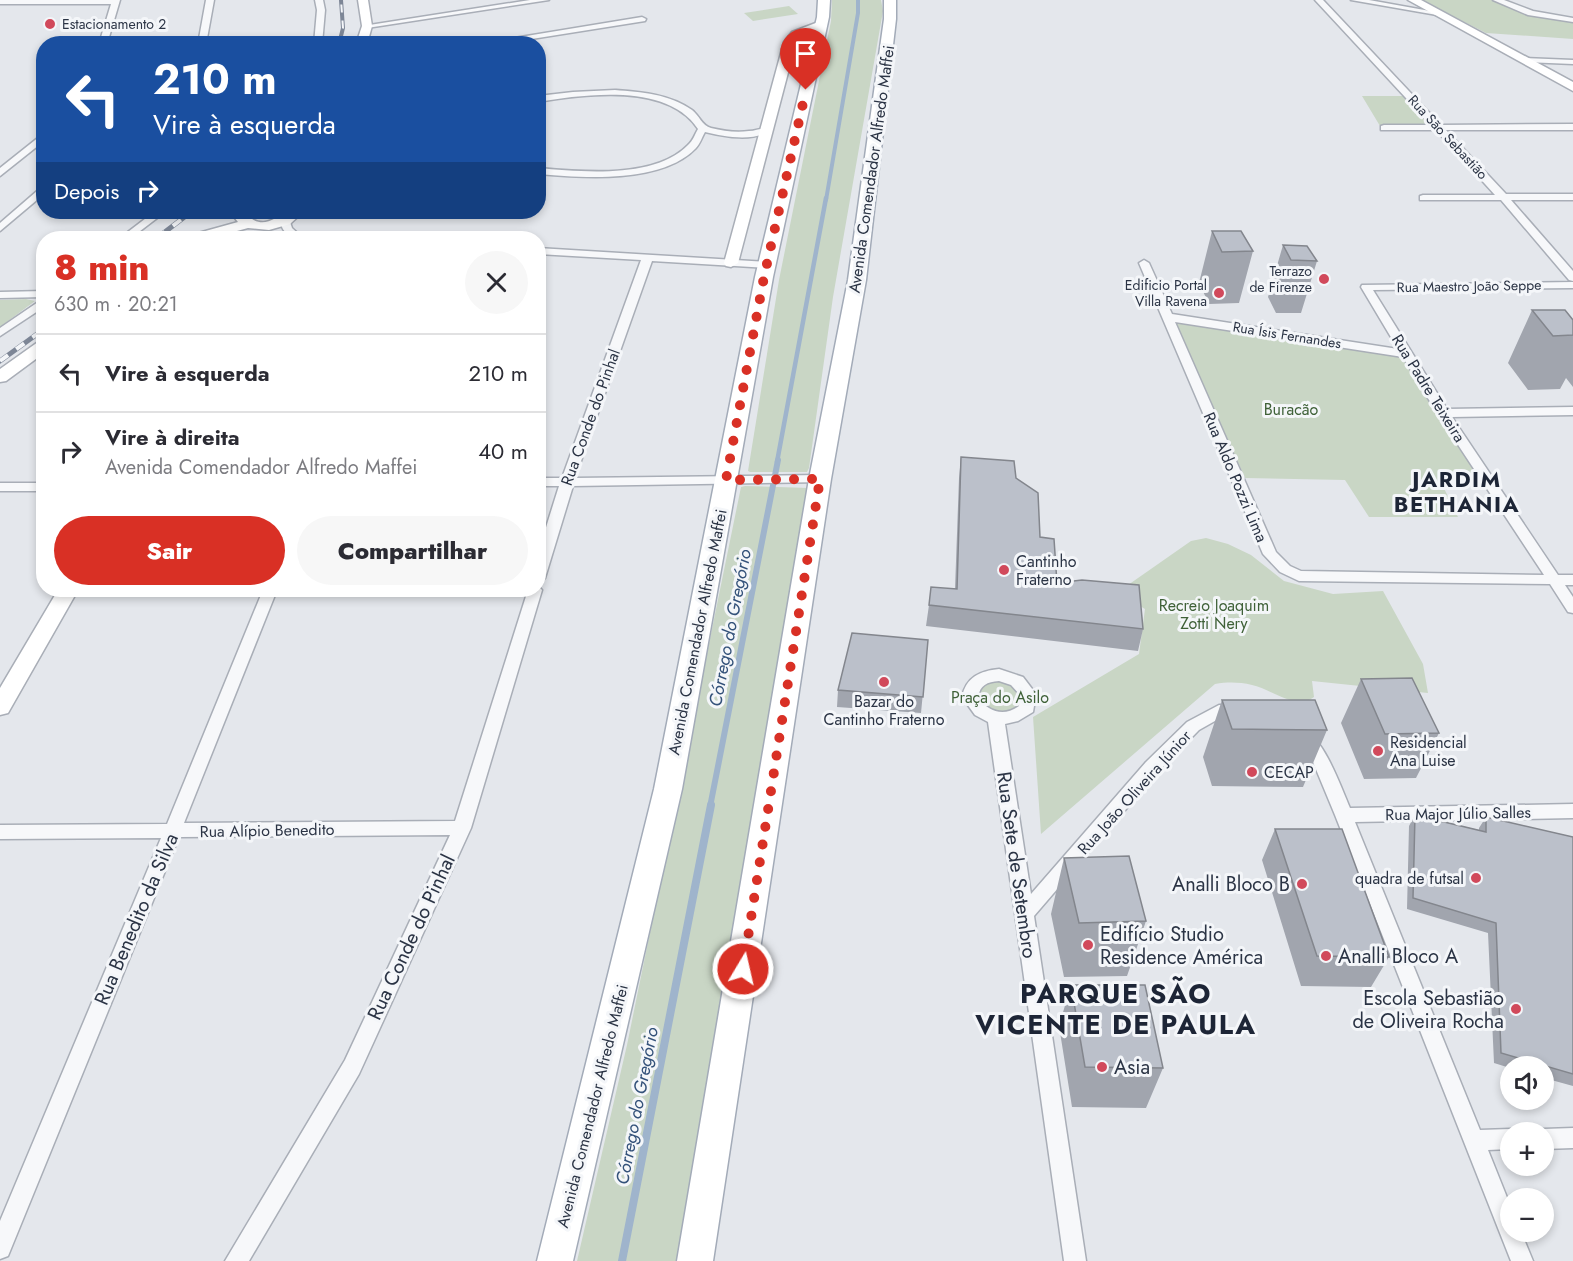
<!DOCTYPE html>
<html lang="pt">
<head>
<meta charset="utf-8">
<style>
  :root { --surface:#fff; --page:#f7f7f7; --text:#2b2b33; --muted:#7c7c81; --line:#e1e1e2; --accent:#d93025 }
  body { margin:0; font-family:Jost,sans-serif; background:var(--page); color:var(--text); height:100vh; display:flex; flex-direction:column; font-size:22px; white-space:nowrap }
  * { box-sizing:border-box; margin:0 }
  p { font-size:20px; color:var(--muted) }
  .icon { flex:none; width:33px; height:33px; fill:none; stroke:currentColor; stroke-width:2; stroke-linecap:round; stroke-linejoin:round }
  .map { position:relative; flex:1; overflow:hidden }
  .drawer { position:absolute; left:36px; top:231px; width:510px; height:366px; display:flex; flex-direction:column; background:var(--surface); border-radius:24px; box-shadow:0 3px 9px #0003 }
  .drawer>* { flex:none }
  .guide { position:absolute; left:36px; top:36px; width:510px; height:183px; border-radius:24px; box-shadow:0 3px 9px #0003; background:#1a4fa0; color:#fff; overflow:hidden }
  .controls { position:absolute; left:1500px; top:1056px; display:grid; gap:12px }
  .controls a { display:grid; place-items:center; width:54px; height:54px; border-radius:50%; background:var(--surface); box-shadow:0 3px 9px #0003; font-size:30px }
  .pin { position:absolute; display:grid; place-items:center; width:51px; height:51px; color:#fff; margin:-62px -26px; border-radius:50% 50% 50% 0; rotate:-45deg; box-shadow:0 0 6px #0007 }
  .pin .icon { rotate:45deg }
  .me { position:absolute; width:66px; margin:-33px; rotate:9deg; stroke-linejoin:round; filter:drop-shadow(0 0 4px #0008) }
  .turn { display:flex; align-items:center; gap:21px; height:126px; padding:0 18px; font-size:27px }
  .turn .icon { width:78px; height:78px; stroke-width:2.5 }
  .turn b { display:block; font-size:42px; line-height:51px }
  .then { display:flex; align-items:center; height:57px; padding:0 18px; background:#0003; gap:12px; font-size:22px }
  .round { display:grid; place-items:center; flex:none; width:63px; height:63px; border-radius:32px; background:var(--page) }
  .head { display:flex; align-items:center; justify-content:space-between; height:102px; padding:0 18px }
  h1 { font-size:36px; font-weight:800; line-height:45px; color:var(--accent) }
  .primary-button { display:flex; gap:12px; margin-top:auto; padding:12px 18px }
  .primary-button a { flex:1; height:69px; border-radius:36px; background:var(--accent); color:#fff; font-size:24px; font-weight:800; line-height:69px; text-align:center }
  .primary-button a+a { background:var(--page); color:var(--text) }
  ul { padding:0; list-style:none }
  li { display:flex; align-items:center; gap:18px; height:78px; padding:0 18px; border-top:2px solid var(--line) }
  li div { flex:1 }
  li b { display:block; font-size:22px }
  li em { font-style:normal }
  .map>svg:first-child { display:block }
  .green { fill:#c9d6c5 }
  .lines { fill:none; stroke-linecap:round; stroke-linejoin:round }
  .stream-far3 { stroke:#9fb4cc; stroke-width:4 }
  .stream-far2 { stroke:#9fb4cc; stroke-width:4.5 }
  .stream-far1 { stroke:#9fb4cc; stroke-width:6 }
  .stream { stroke:#9fb4cc; stroke-width:8 }
  .street-casing { stroke:#a9aeb7; stroke-width:3 }
  .secondary-casing { stroke:#a9aeb7; stroke-width:3 }
  .primary-casing { stroke:#a3abb8; stroke-width:3 }
  .street { fill:#f7f8fa; fill-rule:evenodd }
  .secondary { fill:#fff; fill-rule:evenodd }
  .primary { fill:#fff; fill-rule:evenodd }
  .rail-far1-casing { stroke:#7d8696; stroke-width:4 }
  .rail-casing { stroke:#7d8696; stroke-width:5 }
  .rail-far1 { stroke:#f4f6f9; stroke-width:2; stroke-dasharray:8; stroke-linecap:butt }
  .rail { stroke:#f4f6f9; stroke-width:4; stroke-dasharray:10; stroke-linecap:butt }
  .wall { fill:#a1a5ae }
  .building { fill:#bbc0ca; stroke:#83868d; stroke-width:1.5 }
  .route { stroke:#d93025; stroke-width:10; stroke-dasharray:0 18 }
  .poi-dot { fill:#d1495b; stroke:#f4f6f9; stroke-width:2 }
  .labels { text-anchor:middle; stroke-width:6; stroke-linejoin:round; paint-order:stroke }
  .far-poi-label { font-size:14px; fill:#2b3445; stroke:#f4f6f9; text-anchor:end }
  .far-street-label { font-size:14px; fill:#2b3445; stroke:#f4f6f9 }
  .street-label { font-size:16px; fill:#2b3445; stroke:#f4f6f9 }
  .park-label { font-size:16px; fill:#3f6138; stroke:#f4f6f9 }
  .poi-label { font-size:16px; fill:#2b3445; stroke:#f4f6f9; text-anchor:start }
  .water-label { font-size:18px; font-style:italic; fill:#34527a; stroke:#f4f6f9 }
  .near-street-label { font-size:20px; fill:#2b3445; stroke:#f4f6f9 }
  .near-poi-label { font-size:20px; fill:#2b3445; stroke:#f4f6f9; text-anchor:start }
  .district-label { font-size:22px; font-weight:bold; letter-spacing:1.5px; fill:#1d2536; stroke:#f4f6f9 }
  .near-district-label { font-size:27px; font-weight:bold; letter-spacing:1.5px; fill:#1d2536; stroke:#f4f6f9 }
</style>
</head>
<body>
<div class="map">
<svg width="1573" height="1261" viewBox="0 0 1573 1261">
  <rect width="100%" height="100%" fill="#e4e7ec"/>
  <path class="green" d="M832,0H881L883,11L833,297L809,468L807,472H750L748,471L779,280L831,21Z
    M1421,0H1491L1529,15L1573,23V39L1486,33Z
    M789,6L798,14L753,21L744,13Z
    M1362,96H1406L1430,124L1380,126Z
    M26,299L35,301L0,327V300Z
    M1175,322L1404,356L1479,479L1439,478L1458,517H1369L1345,480L1245,478Z
    M745,486L809,488L679,1261H577L627,1045L741,487Z
    M1206,538L1228,544L1251,555L1284,581L1333,594L1383,591L1423,664L1428,693L1312,681L1314,697C1297,711 1271,689 1252,685C1239,682 1228,682 1215,684L1041,834L1033,717L1139,654L1145,609L1135,603L1128,585L1191,541Z
    M994,678L1019,686L1024,704L1005,715L978,704L977,687Z"/>
  <g class="lines">
    <path class="stream-far3" d="M826,200L858,13V0"/>
    <path class="stream-far2" d="M777,462L826,198"/>
    <path class="stream-far1" d="M710,807L778,460"/>
    <path class="stream" d="M622,1261L711,805"/>
    <defs>
      <path id="street" d="M0,0H120L107,44H99L111,4H0Z
        M206,0H214L206,44H198Z
        M315,0H323L325,10L322,44H314L317,10Z
        M530,0H549L367,28L363,26Z
        M1315,0H1323L1441,125L1573,124V130H1446L1506,194H1573V200H1511L1573,271V281L1569,280L1501,200H1420V196L1423,195H1495L1436,130H1381V126L1384,125H1431Z
        M1351,0H1369L1441,13L1437,15Z
        M1493,0H1504L1533,11L1573,18V22L1528,15Z
        M642,17L646,19L645,21L500,44H478Z
        M1522,58L1573,60V64L1525,62H1522Z
        M615,90C641,92 670,94 692,110C699,115 702,126 711,128C724,131 736,133 749,131C757,131 764,126 771,130C753,142 726,137 705,132C702,137 700,144 696,148C662,184 583,178 538,174V168C582,172 655,179 688,145C693,141 695,134 698,129C668,83 586,94 538,102V96L573,92Z
        M44,133V141L0,176V168Z
        M44,185V194L0,231V223Z
        M154,212H165L131,238H120Z
        M281,219H289L292,228L303,238C290,238 283,234 280,221Z
        M265,235L270,238H259L260,236Z
        M538,248L767,262L772,265L767,268L652,261L575,478L820,475L825,476L827,479L825,482L573,486L545,578L538,583V553L559,486H538V478H562L641,260L538,254Z
        M1144,260L1149,263L1172,314L1398,349L1361,287L1362,285L1573,282V288L1373,290L1447,409L1573,407V415L1452,417L1558,575H1573V585H1565L1573,597V613L1568,612L1550,584L1299,581L1280,572L1263,554L1139,263ZM1175,322L1403,357L1437,413L1544,575L1301,571L1290,566L1276,552Z
        M44,291V297L0,298V292Z
        M44,298V307L0,336V328Z
        M0,483H44V491H0Z
        M538,586L542,590L471,828L359,1074L249,1261H225L345,1060L450,835L179,837L8,1256L0,1259V1221L161,838L0,839V825L167,824L263,590H277L184,823L455,821L528,590H538Z
        M999,669L1023,677L1036,694L1033,712L1018,721L1005,724L1031,894L1146,762L1187,722L1219,705H1243L1245,709L1243,713L1222,717L1199,730L1158,772L1034,916L1086,1261H1064L988,722L975,715L962,697C966,677 980,671 999,669ZM999,681L1011,685L1020,695L1019,706C1004,717 988,712 978,697C980,685 987,682 999,681Z
        M1305,732C1324,738 1342,790 1350,808L1573,804V818L1355,822L1480,1130L1510,1129L1518,1132H1510V1149L1488,1150L1510,1205V1232H1521L1533,1261H1511L1335,815L1313,762L1297,738L1299,734Z
        M1573,1128V1148L1544,1149V1132H1536L1544,1129Z"/>
      <path id="secondary" d="M358,0H368L372,26L367,44H356L362,26Z
        M1408,0H1421L1573,82V91Z
        M821,21L825,22V26L800,36L796,42L738,263L731,267L726,266L724,263L784,42L792,32Z
        M236,212H250L248,216C264,230 274,217 288,212C292,210 299,212 303,212L290,224L269,230L248,228L211,238H189L191,235L238,222L234,217Z
        M44,340V353L6,381L0,382V369L38,342Z
        M58,590H78L8,713L0,715V688Z"/>
      <path id="primary" d="M818,0H830L829,17L773,277L682,789L573,1261H537L654,789L755,277L817,17Z
        M884,0H896V19L866,280L831,479L713,1261H677L809,479L848,280L884,19Z"/>
    </defs>
    <use href="#street" class="street-casing"/>
    <use href="#secondary" class="secondary-casing"/>
    <use href="#primary" class="primary-casing"/>
    <use href="#street" class="street"/>
    <use href="#secondary" class="secondary"/>
    <use href="#primary" class="primary"/>
    <defs>
      <path id="rail-far1" d="M339,44L343,28L341,0"/>
      <path id="rail" d="M157,238L191,212
        M0,361L44,329"/>
    </defs>
    <use href="#rail-far1" class="rail-far1-casing"/>
    <use href="#rail" class="rail-casing"/>
    <use href="#rail-far1" class="rail-far1"/>
    <use href="#rail" class="rail"/>
  </g>
  <path class="wall" d="M1212,231L1253,251L1239,303L1209,304L1199,283Z
    M1283,245L1317,261L1301,313H1276L1268,297Z
    M1532,310L1573,320V387L1566,378L1560,389L1528,390L1508,363Z
    M961,457L1016,478L1057,583L1143,629L1138,651L926,626L929,605L955,589L959,478Z
    M928,640L921,713L837,707L838,690Z
    M1361,679L1439,733L1416,778L1364,779L1341,723Z
    M1222,700L1327,730L1303,787L1212,786L1203,757Z
    M1415,815L1479,830V828L1486,817L1573,837V1086L1544,1078V1066H1510V1068L1494,1063L1488,933L1407,909L1409,826Z
    M1275,829L1389,957L1371,987L1301,986L1262,860Z
    M1064,858L1146,921L1127,976L1064,977L1051,914Z
    M1071,985L1163,1068L1146,1108L1072,1107L1059,1026Z"/>
  <path class="building" d="M1212,231H1241L1253,251L1222,252Z
    M1283,245L1307,246L1317,261L1291,260Z
    M1532,310H1565L1573,320V335L1553,336Z
    M961,457L1014,461L1016,478L1038,493L1040,537L1054,539L1057,583L1082,580L1139,585L1143,629L929,605L931,587L957,589Z
    M852,633L928,640L923,697L838,690Z
    M1412,678L1439,733L1385,734L1361,679Z
    M1222,700H1315L1327,730L1232,729Z
    M1415,815L1486,832V817L1573,837V1074L1501,1053L1496,923L1413,898Z
    M1275,829H1342L1389,957L1317,956Z
    M1129,856L1146,921L1079,923L1064,858Z
    M1071,985H1145L1163,1068L1085,1067Z"/>
  <g class="lines">
    <path class="route" d="M743,969L820,479L726,480L764,277L806,90"/>
  </g>
  <g class="poi-dot">
    <circle cx="50" cy="24" r="6"/>
    <circle cx="1324" cy="279" r="6"/>
    <circle cx="1219" cy="293" r="6"/>
    <circle cx="1004" cy="570" r="6"/>
    <circle cx="884" cy="682" r="6"/>
    <circle cx="1378" cy="751" r="6"/>
    <circle cx="1252" cy="772" r="6"/>
    <circle cx="1476" cy="878" r="6"/>
    <circle cx="1302" cy="884" r="6"/>
    <circle cx="1088" cy="945" r="6"/>
    <circle cx="1326" cy="956" r="6"/>
    <circle cx="1516" cy="1009" r="6"/>
    <circle cx="1102" cy="1067" r="6"/>
  </g>
  <g class="labels">
    <g class="far-poi-label">
      <text x="62" y="29" text-anchor="start">Estacionamento 2</text>
      <text x="1312" y="276">Terrazo<tspan x="1312" dy="16">de Firenze</tspan></text>
      <text x="1207" y="290">Edificio Portal<tspan x="1207" dy="16">Villa Ravena</tspan></text>
    </g>
    <g class="far-street-label">
      <text transform="translate(1448 137) rotate(47)" y="5">Rua São Sebastião</text>
      <text transform="translate(1469 286) rotate(-1)" y="5">Rua Maestro João Seppe</text>
      <text transform="translate(1287 335) rotate(9)" y="5">Rua Ísis Fernandes</text>
    </g>
    <g class="street-label">
      <text transform="translate(871 169) rotate(-82)" y="6">Avenida Comendador Alfredo Maffei</text>
      <text transform="translate(1429 388) rotate(58)" y="6">Rua Padre Teixeira</text>
      <text transform="translate(590 417) rotate(-70)" y="6">Rua Conde do Pinhal</text>
      <text transform="translate(1236 477) rotate(67)" y="6">Rua Aldo Pozzi Lima</text>
      <text transform="translate(697 632) rotate(-79)" y="6">Avenida Comendador Alfredo Maffei</text>
      <text transform="translate(1134 792) rotate(-48)" y="6">Rua João Oliveira Júnior</text>
      <text transform="translate(1458 813) rotate(-1)" y="6">Rua Major Júlio Salles</text>
      <text transform="translate(267 830) rotate(-1)" y="6">Rua Alípio Benedito</text>
      <text transform="translate(592 1106) rotate(-76)" y="6">Avenida Comendador Alfredo Maffei</text>
    </g>
    <g class="park-label">
      <text x="1291" y="415">Buracão</text>
      <text x="1214" y="611">Recreio Joaquim<tspan x="1214" dy="18">Zotti Nery</tspan></text>
      <text x="1000" y="703">Praça do Asilo</text>
    </g>
    <g class="poi-label">
      <text x="1016" y="567">Cantinho<tspan x="1016" dy="18">Fraterno</tspan></text>
      <text x="884" y="707" text-anchor="middle">Bazar do<tspan x="884" dy="18">Cantinho Fraterno</tspan></text>
      <text x="1390" y="748">Residencial<tspan x="1390" dy="18">Ana Luise</tspan></text>
      <text x="1264" y="778">CECAP</text>
      <text x="1464" y="884" text-anchor="end">quadra de futsal</text>
    </g>
    <g class="water-label">
      <text transform="translate(730 628) rotate(-79)" y="6">Córrego do Gregório</text>
      <text transform="translate(637 1106) rotate(-79)" y="6">Córrego do Gregório</text>
    </g>
    <g class="near-street-label">
      <text transform="translate(1017 865) rotate(82)" y="7">Rua Sete de Setembro</text>
      <text transform="translate(136 919) rotate(-67)" y="7">Rua Benedito da Silva</text>
      <text transform="translate(411 937) rotate(-65)" y="7">Rua Conde do Pinhal</text>
    </g>
    <g class="near-poi-label">
      <text x="1290" y="891" text-anchor="end">Analli Bloco B</text>
      <text x="1100" y="941">Edifício Studio<tspan x="1100" dy="23">Residence América</tspan></text>
      <text x="1338" y="963">Analli Bloco A</text>
      <text x="1504" y="1005" text-anchor="end">Escola Sebastião<tspan x="1504" dy="23">de Oliveira Rocha</tspan></text>
      <text x="1114" y="1074">Asia</text>
    </g>
    <g class="district-label">
      <text x="1457" y="487">JARDIM<tspan x="1457" dy="25">BETHANIA</tspan></text>
    </g>
    <g class="near-district-label">
      <text x="1116" y="1003">PARQUE SÃO<tspan x="1116" dy="31">VICENTE DE PAULA</tspan></text>
    </g>
  </g>
</svg>
<div class="controls">
<a><svg class="icon" aria-label="sound" viewBox="0 0 24 24"><path d="M4 9h4l5-4v14l-5-4H4zM17 9q2 3 0 6"/></svg></a>
<a>+</a>
<a>−</a>
</div>
<div class="pin" style="left:806px;top:90px;background:#d93025"><svg class="icon" aria-label="arrive" viewBox="0 0 24 24"><path d="M6 21V4h12l-3 4 3 4H6"/></svg></div>
<svg class="me" style="left:743px;top:969px" viewBox="-20 -20 40 40"><circle r="17" fill="#d93025" stroke="#fff" stroke-width="3"/><path d="M0-11L8 9 0 5-8 9z" fill="#fff"/></svg>
<div class="guide">
<div class="turn"><svg class="icon" aria-label="left" viewBox="0 0 24 24"><path d="M17 20v-9H6M10 6l-5 5 5 5"/></svg><div><b>210 m</b>Vire à esquerda</div></div>
<div class="then">Depois<svg class="icon" aria-label="right" viewBox="0 0 24 24"><path d="M7 20v-9h11M14 6l5 5-5 5"/></svg></div>
</div>
<section class="drawer">
<div class="head"><div><h1>8 min</h1><p>630 m · 20:21</p></div><a class="round"><svg class="icon" aria-label="close" viewBox="0 0 24 24"><path d="M6 6l12 12M18 6L6 18"/></svg></a></div>
<ul>
<li><svg class="icon" aria-label="left" viewBox="0 0 24 24"><path d="M17 20v-9H6M10 6l-5 5 5 5"/></svg><div><b>Vire à esquerda</b></div><em>210 m</em></li>
<li><svg class="icon" aria-label="right" viewBox="0 0 24 24"><path d="M7 20v-9h11M14 6l5 5-5 5"/></svg><div><b>Vire à direita</b><p>Avenida Comendador Alfredo Maffei</p></div><em>40 m</em></li>
</ul>
<div class="primary-button"><a>Sair</a><a>Compartilhar</a></div>
</section>
</div>
</body>
</html>
